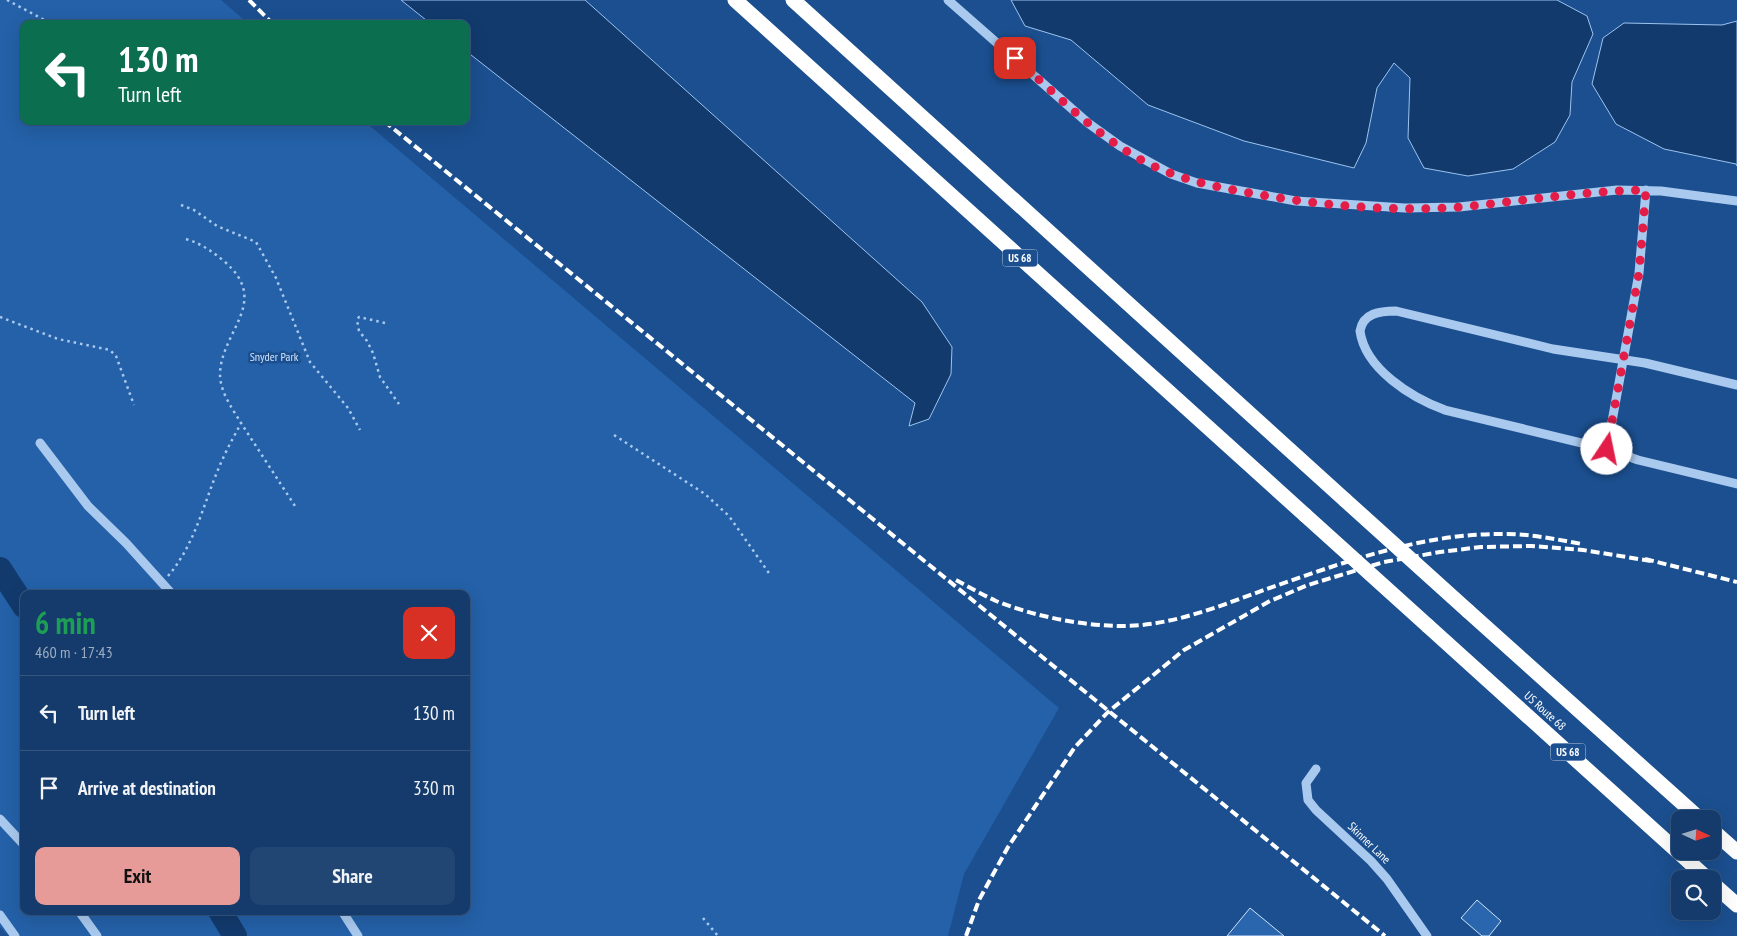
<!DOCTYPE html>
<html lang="en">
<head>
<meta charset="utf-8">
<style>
  :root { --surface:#143b6b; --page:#214673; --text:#f1f3f6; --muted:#9dadc1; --line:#33557e; --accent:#e69b98 }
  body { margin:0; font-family:"PT Sans Narrow",sans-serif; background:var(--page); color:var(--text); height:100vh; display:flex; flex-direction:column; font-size:19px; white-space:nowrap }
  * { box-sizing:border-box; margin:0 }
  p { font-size:16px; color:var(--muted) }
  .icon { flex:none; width:28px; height:28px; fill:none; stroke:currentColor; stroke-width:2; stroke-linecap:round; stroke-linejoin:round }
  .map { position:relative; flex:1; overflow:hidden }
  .sheet { position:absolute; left:20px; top:590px; width:450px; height:325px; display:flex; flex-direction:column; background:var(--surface); border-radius:10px; box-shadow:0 5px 20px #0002,0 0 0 1px var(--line) }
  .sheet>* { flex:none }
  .banner { position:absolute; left:20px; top:20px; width:450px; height:105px; border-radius:10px; box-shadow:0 5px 20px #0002,0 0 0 1px var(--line); background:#0b6e4f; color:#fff; overflow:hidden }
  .needle { width:32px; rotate:94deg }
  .buttons { position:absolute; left:1671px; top:810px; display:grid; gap:10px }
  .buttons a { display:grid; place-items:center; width:50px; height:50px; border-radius:10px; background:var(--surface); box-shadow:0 5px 20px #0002,0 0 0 1px var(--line); font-size:25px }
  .pin { position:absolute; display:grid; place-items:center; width:42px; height:42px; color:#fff; margin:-21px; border-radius:10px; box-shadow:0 2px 8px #0006 }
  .me { position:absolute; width:55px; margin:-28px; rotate:11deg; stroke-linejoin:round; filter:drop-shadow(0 0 4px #0008) }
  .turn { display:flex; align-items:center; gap:18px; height:105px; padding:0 15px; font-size:22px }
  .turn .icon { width:65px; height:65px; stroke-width:2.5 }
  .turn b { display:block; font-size:35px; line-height:42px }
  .round { display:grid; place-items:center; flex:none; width:52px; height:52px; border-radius:10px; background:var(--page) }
  .summary { display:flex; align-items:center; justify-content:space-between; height:85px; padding:0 15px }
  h1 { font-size:30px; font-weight:700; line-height:38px; color:#1e9e55 }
  .action { display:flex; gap:10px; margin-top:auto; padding:10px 15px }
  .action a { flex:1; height:58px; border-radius:10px; background:var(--accent); color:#111; font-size:20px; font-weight:700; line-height:58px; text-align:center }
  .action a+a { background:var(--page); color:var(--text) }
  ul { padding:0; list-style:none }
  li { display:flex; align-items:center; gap:15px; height:75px; padding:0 15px; border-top:1px solid var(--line) }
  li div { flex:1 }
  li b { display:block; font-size:19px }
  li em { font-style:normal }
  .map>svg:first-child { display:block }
  .green { fill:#2461a8; fill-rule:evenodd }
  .water { fill:#123a6d; stroke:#9cc4f0 }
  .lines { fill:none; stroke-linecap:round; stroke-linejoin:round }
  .river { stroke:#123a6d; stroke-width:24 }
  .building { fill:#2a66ad; stroke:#cfe3fa }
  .path { stroke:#a9c9ee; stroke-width:2.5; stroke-dasharray:2.5 4; stroke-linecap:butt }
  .minor { stroke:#a9c9ee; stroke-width:9 }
  .highway { stroke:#fff; stroke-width:15 }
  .rail { stroke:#fff; stroke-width:4; stroke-dasharray:9 4; stroke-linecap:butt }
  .highway-bridge { stroke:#fff; stroke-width:15 }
  .route { stroke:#e11d48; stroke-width:9; stroke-dasharray:0 16.2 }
  .labels { text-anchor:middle; stroke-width:5; stroke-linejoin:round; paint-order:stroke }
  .shield { fill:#1b4f8f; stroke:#bbcadd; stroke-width:1 }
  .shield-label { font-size:11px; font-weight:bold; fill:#fff }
  .park-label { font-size:12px; fill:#cfe3fa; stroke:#1b4f8f }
  .street-label { font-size:12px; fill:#fff; stroke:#1b4f8f }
</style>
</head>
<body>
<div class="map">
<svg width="1737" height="936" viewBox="0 0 1737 936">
  <rect width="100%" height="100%" fill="#1b4f8f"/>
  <path class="green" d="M0,0H221L249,24H24V121H364L1059,708L964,874L948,936H9L0,927ZM24,594H466V911H24Z"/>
  <path class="water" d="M401,0H585L922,302L952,347L951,374L929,419L909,426L915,403L466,51V24H431Z
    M1011,0H1557L1587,16L1593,34L1572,82L1570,115L1555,142L1513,169L1468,176L1424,168L1408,138L1410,78L1394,63L1377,88L1366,143L1354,168L1244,141L1148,105L1071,40L1025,26Z
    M1737,21V166L1736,164L1664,149L1616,124L1592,84L1603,38L1624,23L1722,25Z"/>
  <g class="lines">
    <path class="river" d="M0,569L24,606
      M220,911L235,936"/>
  </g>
  <path class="building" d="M1477,900L1501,921L1489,936H1482L1461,918Z
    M1250,908L1284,936H1227Z"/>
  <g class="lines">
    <path class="path" d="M7,0L52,24
      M181,205L194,210L217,226L256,242L276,278L310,362L348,408L360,430
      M186,239C202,244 213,252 225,262C271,302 221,331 220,374C220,392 232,408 241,423
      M0,317L58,339L110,350L116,356L134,405
      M385,323L359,317L357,320L359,331L367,341L373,353L380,377L399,404
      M614,435L705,494L729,516L771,576
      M168,576C198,541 205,495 225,454C230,443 236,433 241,423L295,506
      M703,918L718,936"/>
    <path class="minor" d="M948,0L1088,123L1120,146L1171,174L1197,183L1296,201L1405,208L1459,207L1617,190L1661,191L1737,201
      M1737,385L1645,363L1553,349L1396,311C1380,311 1363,313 1360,331C1365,369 1412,398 1445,410L1607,449L1638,460L1737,484
      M40,443L88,506L126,543L172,594
      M1607,449L1639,273L1646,190
      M1316,769L1306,783L1308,800L1316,810L1371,861L1387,879L1427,936
      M0,819L24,845
      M79,911L97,936
      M342,911L358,936
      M0,915L15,936"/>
    <path class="highway" d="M735,0L1305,515
      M793,0L1345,500
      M1468,611L1700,819
      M1428,626L1708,879
      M1712,830L1737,852
      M1712,883L1737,905"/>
    <path class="rail" d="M249,0L273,24
      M384,121L1385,936
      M1645,559L1737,582
      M956,580C969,587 983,595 996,601C1034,616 1078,625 1118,626C1169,627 1217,607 1264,590C1339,564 1419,534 1499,534C1527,533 1554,539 1582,544
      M966,936L979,900L1008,847L1075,747L1108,712L1184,650L1270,601L1308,585L1384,562L1440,552L1481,547L1531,546L1583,550L1651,561"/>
    <path class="highway-bridge" d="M1345,500L1468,611
      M1305,515L1428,626"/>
  </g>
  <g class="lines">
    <path class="route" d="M1015,58C1056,94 1096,136 1145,162C1182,181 1221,188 1261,195C1327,206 1394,212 1461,207C1523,201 1584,191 1646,190L1639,273L1607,449"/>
  </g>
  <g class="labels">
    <g class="shield">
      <rect x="1002.5" y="249.5" width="35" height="17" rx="4"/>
      <rect x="1550.5" y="743.5" width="35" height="17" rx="4"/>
    </g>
    <g class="shield-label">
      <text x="1020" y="262">US 68</text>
      <text x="1568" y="756">US 68</text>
    </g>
    <g class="park-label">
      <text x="274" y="361">Snyder Park</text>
    </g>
    <g class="street-label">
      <text transform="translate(1545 711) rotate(42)" y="4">US Route 68</text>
      <text transform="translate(1369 843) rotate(44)" y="4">Skinner Lane</text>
    </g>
  </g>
</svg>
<div class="buttons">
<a><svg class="needle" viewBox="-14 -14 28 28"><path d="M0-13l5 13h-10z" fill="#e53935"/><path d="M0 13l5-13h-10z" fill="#9dadc1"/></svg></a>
<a><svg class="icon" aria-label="search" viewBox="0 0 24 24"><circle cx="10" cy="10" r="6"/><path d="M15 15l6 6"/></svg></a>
</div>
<div class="pin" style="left:1015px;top:58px;background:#d93025"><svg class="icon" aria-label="arrive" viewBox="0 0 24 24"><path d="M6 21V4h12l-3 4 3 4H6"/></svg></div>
<svg class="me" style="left:1607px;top:449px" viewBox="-20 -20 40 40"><circle r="19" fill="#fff"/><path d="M0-13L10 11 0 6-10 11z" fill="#e11d48"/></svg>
<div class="banner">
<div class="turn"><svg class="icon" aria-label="left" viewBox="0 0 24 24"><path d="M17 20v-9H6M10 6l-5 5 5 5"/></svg><div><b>130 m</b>Turn left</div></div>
</div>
<section class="sheet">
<div class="summary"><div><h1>6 min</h1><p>460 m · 17:43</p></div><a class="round" style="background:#d93025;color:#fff"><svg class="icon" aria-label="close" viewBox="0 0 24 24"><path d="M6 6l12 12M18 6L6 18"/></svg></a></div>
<ul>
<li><svg class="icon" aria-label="left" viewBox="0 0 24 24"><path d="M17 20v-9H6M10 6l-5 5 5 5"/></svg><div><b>Turn left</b></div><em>130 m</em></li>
<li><svg class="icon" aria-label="arrive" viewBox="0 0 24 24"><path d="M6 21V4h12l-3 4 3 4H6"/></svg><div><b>Arrive at destination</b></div><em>330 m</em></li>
</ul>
<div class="action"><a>Exit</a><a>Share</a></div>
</section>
</div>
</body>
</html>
